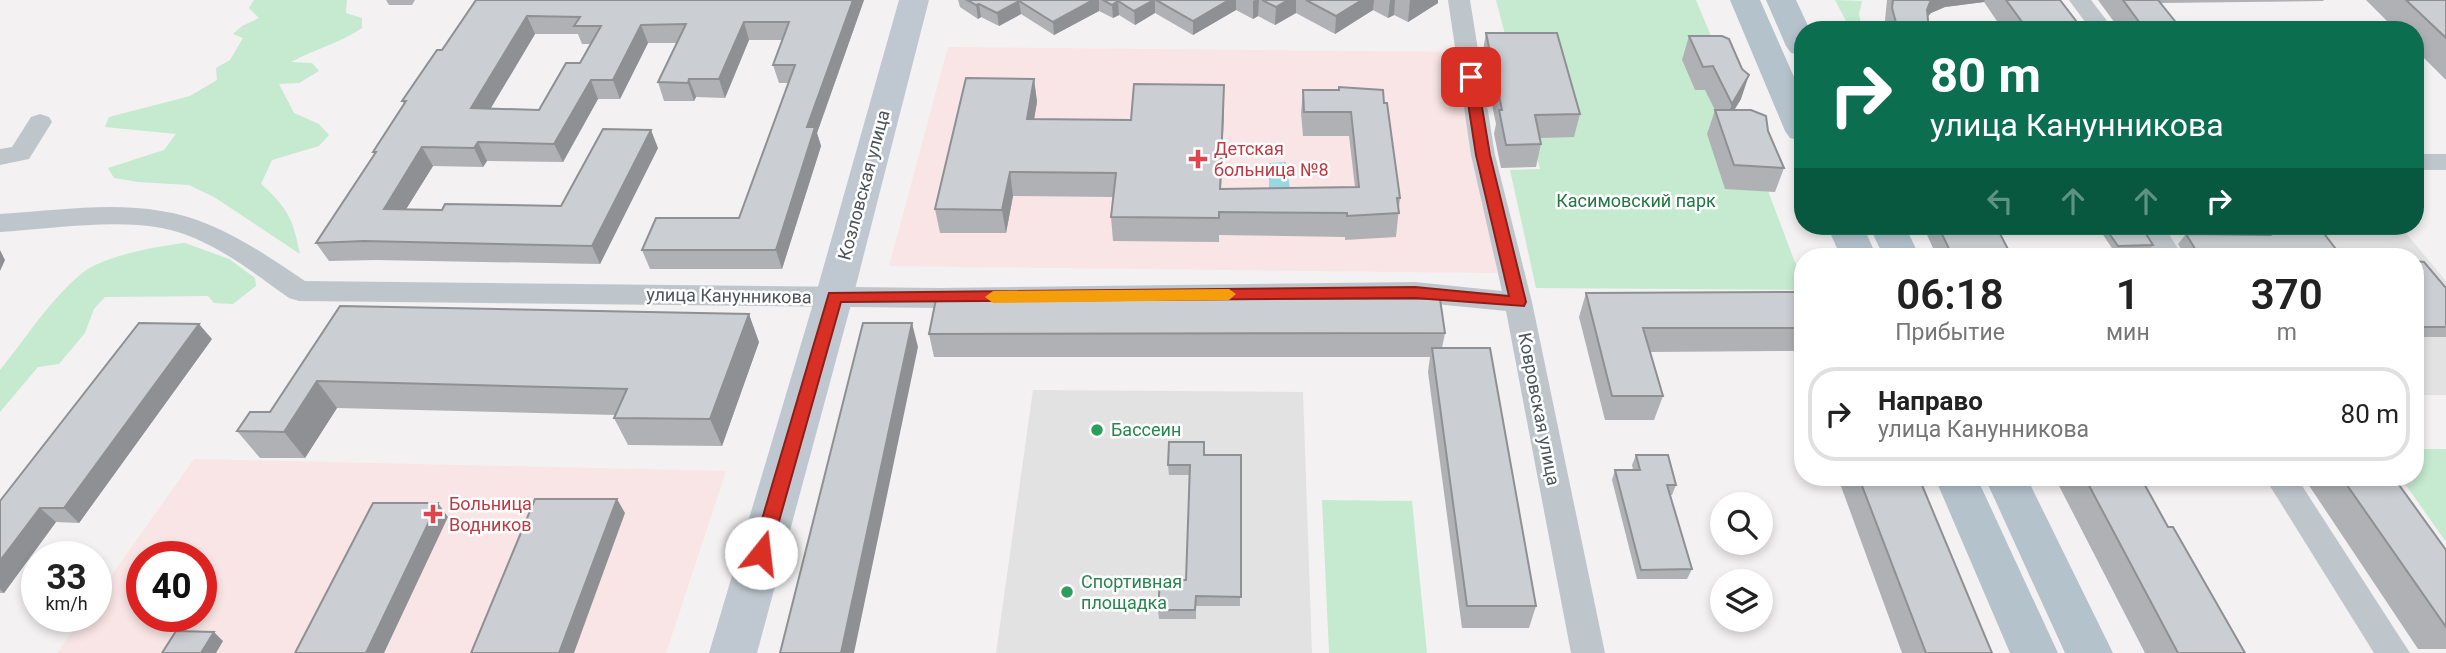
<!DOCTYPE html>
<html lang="ru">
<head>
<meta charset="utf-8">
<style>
  :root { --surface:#fff; --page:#f6f6f6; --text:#222; --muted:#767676; --line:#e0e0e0 }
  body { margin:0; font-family:Roboto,sans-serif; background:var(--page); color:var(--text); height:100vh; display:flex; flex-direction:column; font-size:26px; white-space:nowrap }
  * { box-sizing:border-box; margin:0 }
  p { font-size:23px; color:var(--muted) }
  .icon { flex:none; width:38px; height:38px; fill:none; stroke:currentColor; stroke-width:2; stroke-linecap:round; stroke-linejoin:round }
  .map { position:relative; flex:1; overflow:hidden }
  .side { position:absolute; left:1794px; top:248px; width:630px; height:238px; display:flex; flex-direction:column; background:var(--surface); border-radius:28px; box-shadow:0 4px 10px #0003 }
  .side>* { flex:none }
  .hud { position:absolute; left:1794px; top:21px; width:630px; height:214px; border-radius:28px; box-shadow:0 4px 10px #0003; background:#0b6e4f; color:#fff; overflow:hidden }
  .buttons { position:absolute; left:1710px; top:492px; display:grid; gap:14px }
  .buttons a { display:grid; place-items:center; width:63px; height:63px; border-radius:50%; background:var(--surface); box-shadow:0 4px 10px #0003; font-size:35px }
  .speed { position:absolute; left:21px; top:541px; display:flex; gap:14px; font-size:35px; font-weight:700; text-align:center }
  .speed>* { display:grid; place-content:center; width:91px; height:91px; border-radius:50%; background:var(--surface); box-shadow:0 4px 10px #0003; line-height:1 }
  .speed small { font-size:18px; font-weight:400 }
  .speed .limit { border:10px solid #d22; background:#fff; color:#111 }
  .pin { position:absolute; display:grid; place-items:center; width:60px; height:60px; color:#fff; margin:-30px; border-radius:14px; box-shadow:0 4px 10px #0006 }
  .me { position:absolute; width:77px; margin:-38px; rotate:16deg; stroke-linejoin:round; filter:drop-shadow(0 0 5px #0008) }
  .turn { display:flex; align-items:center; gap:24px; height:147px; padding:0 21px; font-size:32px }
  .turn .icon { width:91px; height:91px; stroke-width:2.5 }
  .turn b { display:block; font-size:49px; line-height:60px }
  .lanes { display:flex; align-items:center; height:66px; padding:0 21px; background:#0003; justify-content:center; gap:35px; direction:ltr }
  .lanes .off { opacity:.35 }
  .eta { display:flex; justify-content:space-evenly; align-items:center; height:119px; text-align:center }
  .eta b { font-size:42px; font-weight:600; line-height:49px }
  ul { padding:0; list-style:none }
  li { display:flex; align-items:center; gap:21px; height:94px; margin:0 14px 10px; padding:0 7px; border:4px solid var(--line); border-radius:28px }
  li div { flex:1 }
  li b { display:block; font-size:26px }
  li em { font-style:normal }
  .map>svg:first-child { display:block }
  .education { fill:#e3e2e2 }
  .medical { fill:#f9e5e5; fill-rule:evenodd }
  .green { fill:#c5ead0 }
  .water { fill:#97d9e2 }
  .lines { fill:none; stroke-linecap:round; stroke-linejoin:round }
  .street { fill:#bec6cb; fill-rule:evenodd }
  .secondary { fill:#bfc8d0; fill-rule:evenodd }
  .primary { fill:#b4c2cc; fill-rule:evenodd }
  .wall { fill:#afb1b5; fill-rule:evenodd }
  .shaded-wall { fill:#8e9093 }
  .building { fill:#cbced2; stroke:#8e9093; stroke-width:2; fill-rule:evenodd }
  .route { fill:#d93025; stroke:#8d1f18; stroke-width:2 }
  .slow { fill:#f59e0b }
  .health-dot { fill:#e0444e; stroke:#fff; stroke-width:2.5 }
  .leisure-dot { fill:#2e9e5b; stroke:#fff; stroke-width:2.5 }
  .labels { text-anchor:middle; stroke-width:5; stroke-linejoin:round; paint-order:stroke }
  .health-label { font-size:18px; fill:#be3a42; stroke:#fff; text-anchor:start }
  .street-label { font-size:18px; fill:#4b555c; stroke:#fff }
  .park-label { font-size:18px; fill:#237645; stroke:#fff }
  .leisure-label { font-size:18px; fill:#27864d; stroke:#fff; text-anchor:start }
</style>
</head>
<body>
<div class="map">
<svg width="2446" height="653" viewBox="0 0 2446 653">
  <rect width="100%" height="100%" fill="#f3f1f1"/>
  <path class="education" d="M2157,226H2400L2446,281V395H2415V257H2177Z
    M1033,390L1303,392L1312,653H996Z"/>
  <path class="medical" d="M948,47L1461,52L1497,273L889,266Z
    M194,459L726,471L666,653H57L83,616H96V597ZM142,556H201V616H142Z"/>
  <path class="green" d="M254,0H347L346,13L362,18V28C340,43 315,49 291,62L312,63L319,71L299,83L279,84L294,113L319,124L329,135L319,146L272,160L261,184C288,208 293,219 300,254L214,197L189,185L138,182L114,178L108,168L164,150L176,134L105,127L109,117L190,96L217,80L216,68L230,60L243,38L233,34L242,26L259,18L249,8Z
    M1496,0H1696L1722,62L1682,60L1695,90H1711L1718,108L1708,134L1725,188L1768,191L1802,281V290L1536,288L1510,170L1540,169Z
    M1835,0L1862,1L1859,14L1861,23H1847Z
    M185,243L229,259L255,278L256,286L233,304L214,303L208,296L105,297L94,309L85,333L59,364L38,367L0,412V370C26,338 50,300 81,274C102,256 158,246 185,243Z
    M2415,449H2446V542L2401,478H2415Z
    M1322,500L1412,501L1427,653H1329Z"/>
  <path class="water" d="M1286,162L1290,189H1269V163Z"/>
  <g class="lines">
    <path class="street" d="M1448,0H1470L1495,155L1532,302L1605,653H1571L1506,311L1415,302L940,308L299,301L289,298C251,271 209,237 162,228C110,219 53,229 0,232V214C53,211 109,202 161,211C215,219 260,251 305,281L940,288L1415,282L1502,291L1471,155Z
      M2069,0H2091L2114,30H2091Z
      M40,114L49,117L52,122L29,159L0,165V149L12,147L31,117Z
      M2415,154H2446V170H2415Z
      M2138,226H2164L2183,257H2157Z
      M2265,478H2297L2410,653H2374Z"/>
    <path class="secondary" d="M899,0H929L853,297L757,653H709L815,297Z"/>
    <path class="primary" d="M1730,0H1760L1802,95V141L1790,138L1785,131Z
      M1766,0H1796L1810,30H1802V55L1791,53L1786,46Z
      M1827,226H1863L1877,257H1841Z
      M1869,226H1905L1920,257H1884Z
      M1935,478H1977L2058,653H2010Z
      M1985,478H2027L2113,653H2065Z"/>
  </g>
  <path class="wall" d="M386,0H415L412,5H389Z
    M476,0H864L817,133L821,146L782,269H650L642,250L739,218L789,83H779L773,65L782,40H749L725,98L696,97L694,101H664L658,82L677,43H648L620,99H598L563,162L487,161L483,167L433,166L406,209L442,210L561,206L658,148L600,264L376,260L329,261L316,243L375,155L373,152L404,104L402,101L442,50ZM535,34H578L582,44H591L580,63L539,110L491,108Z
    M958,0H1438V3L1408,22L1394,15L1388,18L1373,10L1335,34L1296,13L1275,25L1258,16L1253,19L1236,10L1193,35L1155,13L1135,25L1119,15L1113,18L1099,11L1054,35L1021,14L999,26L981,17L978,19L960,7Z
    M1887,0H2060L2083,30H2003L1984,2L1945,7L1931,13L1928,16L1929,30H1884Z
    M2098,0H2324L2323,1L2160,3L2182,30H2120Z
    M2366,0H2446V80L2415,49V30H2396Z
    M1486,33L1580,114L1574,137L1540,138L1541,144L1536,167L1501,168L1494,134L1496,124L1482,56Z
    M1689,36L1741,99L1734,110L1768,131L1784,168L1775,192L1725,189L1707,134L1715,110L1705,90H1695L1682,60Z
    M1034,79L1037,102L1034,119L1131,120L1224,108L1221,189L1355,187L1349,136H1303L1301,113L1303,90H1338L1400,198L1396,237L1345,240V237L1219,235V242L1113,241L1111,217L1113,197L1013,196L1006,233H940L935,209Z
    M2415,102L2422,109L2415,117Z
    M1923,226H1996L2012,257H2040H1937Z
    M2097,226H2141L2153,245L2150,250L2114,251Z
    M2266,230L2342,257H2186L2178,244L2186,234L2262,235Z
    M2415,261L2446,288V337H2415Z
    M1802,292V372L1794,351L1650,352L1663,396L1654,420H1605L1579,317L1586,293Z
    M340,306L759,342L722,446L628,445L614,418L615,415L337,408L305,458H260L237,431L270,412Z
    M1445,333L1442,348L1536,606L1529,628H1462L1428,372L1430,357H934L929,334Z
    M212,339L79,523L56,522L4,593H0V501Z
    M1204,455H1241L1240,606H1196V619H1159L1158,610L1186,580L1189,475H1169L1168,465Z
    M1636,455L1676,485L1672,495H1670L1692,569L1687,579H1637L1612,480L1615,470H1633L1632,465Z
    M1838,478H1919L1992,653H1902Z
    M2055,478H2141L2168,527L2245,653H2145Z
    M2304,478H2394L2446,550V649H2418Z"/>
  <path class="shaded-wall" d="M853,0H864L817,133L821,146L782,269L776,250L807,127Z
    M1093,0H1099V11L1054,35L1053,22Z
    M1154,0H1155V13L1135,25L1134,11Z
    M1229,0H1236V10L1193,35V21Z
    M1255,0H1259L1258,16L1253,19V1Z
    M1288,0H1296V13L1275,25L1276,7Z
    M1362,0H1374L1373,10L1335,34L1336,16Z
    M1390,0H1395L1394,15L1388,18Z
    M1410,0H1438V3L1408,22Z
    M1932,0H1985L1984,2L1945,7L1931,13L1921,23L1930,2Z
    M1019,1L1021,14L999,26L997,13Z
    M1118,1L1119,15L1113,18L1112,5Z
    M979,4L981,17L978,19L976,5Z
    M527,16L535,34L480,126L471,108Z
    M744,22L749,40L725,98L719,79Z
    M641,25L648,43L620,99L613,80Z
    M1749,75L1741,99L1724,127L1732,104Z
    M689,79L696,97L694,101L688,83Z
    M1034,79L1037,102L1030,143L1027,119Z
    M591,80L598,99L563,162L554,144Z
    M1224,85V108L1220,212V189Z
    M651,130L658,148L600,264L592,246Z
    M478,142L487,161L483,167L474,148Z
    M422,147L433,166L395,227L384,209Z
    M1010,172L1013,196L1006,233L1002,210Z
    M0,250L5,260L0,271Z
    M749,314L759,342L722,446L710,419Z
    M912,323L918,347L854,653H841Z
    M199,324L212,339L79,523L64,508Z
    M317,381L337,408L305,458L284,432Z
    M617,499L625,513L574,653H559Z
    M438,503L448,517L384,653H366Z
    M40,508L56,522L4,593L0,589V561Z
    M214,632L223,641L216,653H201Z"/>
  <path class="building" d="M476,0H853L807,127H815L776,250H642L656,218H739L795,65H773L789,22H744L719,79H689L688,83L658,82L686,24L641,25L613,80H591L554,144L478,142L474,148L422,147L384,209L442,210L445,204L561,206L603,129L651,130L592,246L364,241L316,243L376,152H373L406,101H402L437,50H442ZM527,16L580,17L574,26H601L580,63H566L539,110L471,108Z
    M967,0H1093L1053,22L1019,1L997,13L979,4L976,5Z
    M1103,0H1154L1134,11L1118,1L1112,5Z
    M1156,0H1229L1193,21Z
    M1262,0H1288L1276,7Z
    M1306,0H1362L1336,16Z
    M1893,0H1932L1930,2L1927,10L1929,30H1898L1892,8Z
    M2006,0H2060L2083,30H2028Z
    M2123,0H2158L2182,30H2145Z
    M2406,0H2446V38Z
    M1486,33H1557L1580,114L1535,115L1541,144L1506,145L1499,110H1502Z
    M1689,36H1722L1729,39L1742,69L1749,75L1732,104L1713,66L1703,67Z
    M966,78L1034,79L1027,119L1131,120L1134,84L1224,85L1220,189L1359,187L1351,112H1304L1303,90H1339V87L1383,90L1384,103H1387L1400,198H1397L1399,213L1347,216V213L1219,212V218L1111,217L1116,173L1010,172L1002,210L935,209Z
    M2415,102L2422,109H2415Z
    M1715,110H1751L1766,116L1768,131L1784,168L1734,165Z
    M1938,226H1996L2012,257H2040H1953Z
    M2104,226H2141L2153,245L2118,246Z
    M2266,230L2322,231L2342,257H2200L2186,234L2270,235Z
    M2415,261L2424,262L2446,288V327H2415Z
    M1802,292V328H1643L1663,396H1612L1586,293Z
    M936,299H1440L1445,333L929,334Z
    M340,306L749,314L710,419L614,418L627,389L317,381L284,432L237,431L250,412H270Z
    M139,323L199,324L64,508H40L0,561V501Z
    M863,323H912L841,653H780Z
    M1432,348H1490L1536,606H1467Z
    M1169,442H1204V455H1241V597L1196,596L1195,610H1158L1160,580H1186L1190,465H1168Z
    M1636,455H1668L1676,485H1667L1692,569L1641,570L1615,470H1640Z
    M1859,478H1919L1992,653H1926Z
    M2085,478H2141L2168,527H2173L2245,653H2178Z
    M2342,478H2394L2446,550V627Z
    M535,499H617L559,653H471Z
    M373,503H438L366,653H295Z
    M176,631L214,632L201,653H162Z"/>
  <path class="route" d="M1471,73L1477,77L1490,155L1526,302L1524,306L1415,298L841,302L770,553L768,558L761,560L755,558L752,553L829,293L1415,287L1509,296L1476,155L1464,77Z"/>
  <path class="slow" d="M1229,289L1236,294L1229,300L993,303L985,297L993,291Z"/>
  <g class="health-dot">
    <path d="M1194.5 148.5h7v7h7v7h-7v7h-7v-7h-7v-7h7z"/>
    <path d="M429.5 503.5h7v7h7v7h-7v7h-7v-7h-7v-7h7z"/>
  </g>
  <g class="leisure-dot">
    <circle cx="1097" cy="430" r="7"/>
    <circle cx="1067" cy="592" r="7"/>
  </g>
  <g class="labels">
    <g class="health-label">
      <text x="1214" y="155">Детская<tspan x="1214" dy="21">больница №8</tspan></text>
      <text x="449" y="510">Больница<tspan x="449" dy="21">Водников</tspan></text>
    </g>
    <g class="street-label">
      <text transform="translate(864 185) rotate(-75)" y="6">Козловская улица</text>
      <text transform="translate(729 296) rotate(1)" y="6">улица Канунникова</text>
      <text transform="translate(1539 409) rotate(79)" y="6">Ковровская улица</text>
    </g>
    <g class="park-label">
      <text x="1636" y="207">Касимовский парк</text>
    </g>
    <g class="leisure-label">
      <text x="1111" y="436">Бассеин</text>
      <text x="1081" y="588">Спортивная<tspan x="1081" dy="21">площадка</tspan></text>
    </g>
  </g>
</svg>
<div class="buttons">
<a><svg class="icon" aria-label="search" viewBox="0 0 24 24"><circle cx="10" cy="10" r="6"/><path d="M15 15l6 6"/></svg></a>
<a><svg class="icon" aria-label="layers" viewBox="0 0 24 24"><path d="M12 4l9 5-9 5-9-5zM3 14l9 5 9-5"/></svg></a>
</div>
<div class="speed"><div>33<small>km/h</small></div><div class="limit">40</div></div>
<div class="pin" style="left:1471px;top:77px;background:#d93025"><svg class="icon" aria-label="arrive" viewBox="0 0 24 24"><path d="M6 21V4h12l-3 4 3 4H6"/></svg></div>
<svg class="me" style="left:761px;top:553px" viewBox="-20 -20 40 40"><circle r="19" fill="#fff"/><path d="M0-13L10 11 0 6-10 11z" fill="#d93025"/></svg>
<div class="hud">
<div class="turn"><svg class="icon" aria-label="right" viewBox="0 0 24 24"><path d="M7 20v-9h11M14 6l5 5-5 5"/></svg><div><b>80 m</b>улица Канунникова</div></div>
<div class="lanes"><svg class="icon off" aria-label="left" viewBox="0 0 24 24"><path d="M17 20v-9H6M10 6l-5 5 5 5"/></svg><svg class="icon off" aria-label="ahead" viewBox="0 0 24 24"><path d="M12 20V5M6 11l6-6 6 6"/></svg><svg class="icon off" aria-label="ahead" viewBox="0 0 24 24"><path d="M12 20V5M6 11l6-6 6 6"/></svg><svg class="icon" aria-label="right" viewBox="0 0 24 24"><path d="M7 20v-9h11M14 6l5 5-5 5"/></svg></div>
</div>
<section class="side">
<div class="eta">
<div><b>06:18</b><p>Прибытие</p></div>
<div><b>1</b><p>мин</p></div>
<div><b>370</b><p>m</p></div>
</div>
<ul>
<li><svg class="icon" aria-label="right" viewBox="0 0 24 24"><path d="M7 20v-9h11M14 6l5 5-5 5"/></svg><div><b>Направо</b><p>улица Канунникова</p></div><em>80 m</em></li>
</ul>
</section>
</div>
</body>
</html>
